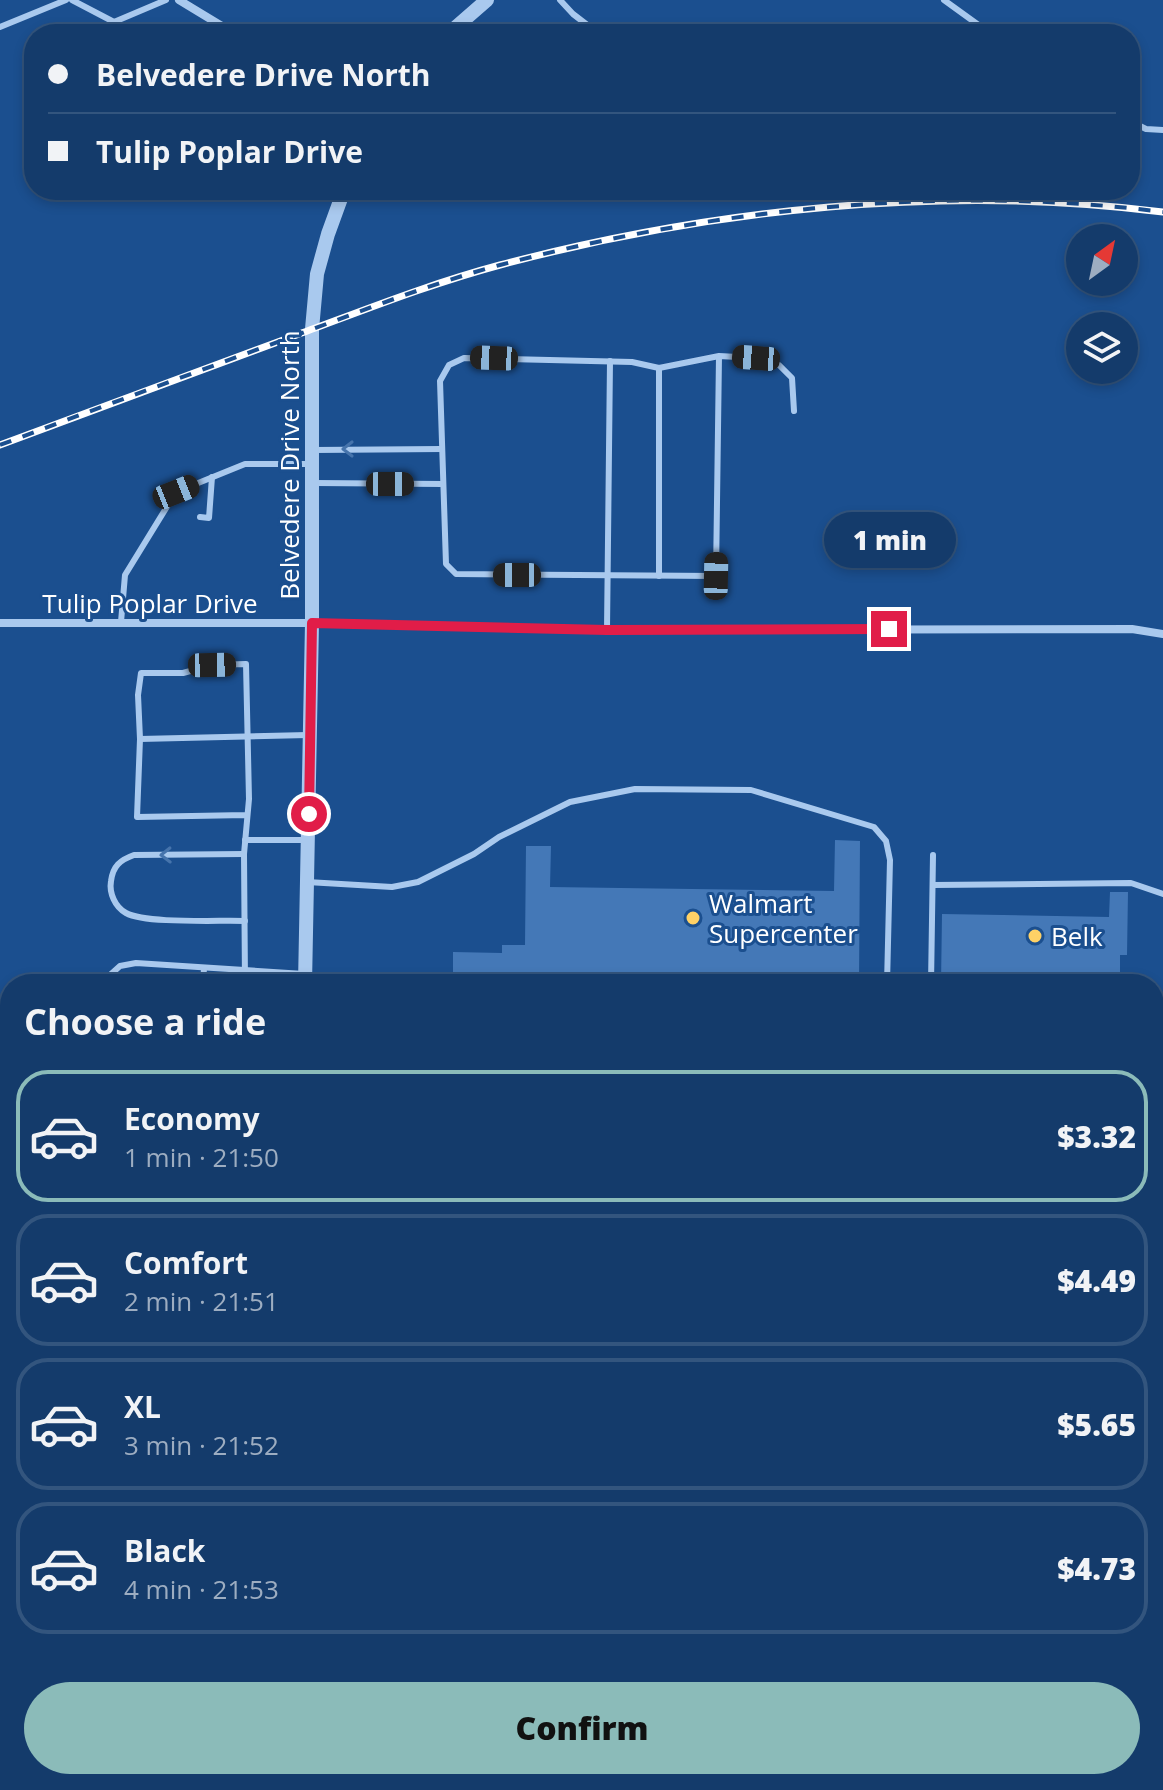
<!DOCTYPE html>
<html lang="en">
<head>
<meta charset="utf-8">
<style>
  :root { --surface:#143b6b; --page:#1d4271; --text:#f1f3f6; --muted:#9dadc1; --line:#33557e; --accent:#8bbbb9 }
  body { margin:0; font-family:"Open Sans",sans-serif; background:var(--page); color:var(--text); height:100vh; display:flex; flex-direction:column; font-size:30px; white-space:nowrap }
  * { box-sizing:border-box; margin:0 }
  p { font-size:26px; color:var(--muted) }
  .icon { flex:none; width:44px; height:44px; fill:none; stroke:currentColor; stroke-width:2; stroke-linecap:round; stroke-linejoin:round }
  .map { position:relative; flex:1; overflow:hidden }
  .details { position:absolute; left:0px; top:974px; width:1164px; height:816px; display:flex; flex-direction:column; background:var(--surface); border-radius:32px 32px 0 0; box-shadow:0 4px 12px #0003,0 0 0 2px var(--line) }
  .details>* { flex:none }
  .banner { position:absolute; left:24px; top:24px; width:1116px; height:176px; border-radius:32px; box-shadow:0 4px 12px #0003,0 0 0 2px var(--line); display:grid; align-content:center; height:176px; padding:0 24px; background:var(--surface) }
  .needle { width:52px; rotate:33deg }
  .tools { position:absolute; left:1066px; top:224px; display:grid; gap:16px }
  .tools a { display:grid; place-items:center; width:72px; height:72px; border-radius:50%; background:var(--surface); box-shadow:0 4px 12px #0003,0 0 0 2px var(--line); font-size:40px }
  .end { position:absolute; width:36px; height:36px; margin:-18px; border:10px solid #e11d48; background:#fff; box-shadow:0 0 0 4px #fff }
  .from { border-radius:50% }
  .bubble { position:absolute; height:56px; border-radius:28px; background:var(--surface); box-shadow:0 4px 12px #0003,0 0 0 2px var(--line); font-size:26px; font-weight:800; line-height:56px; text-align:center }
  .car { position:absolute; width:24px; height:48px; margin:-24px -12px; border-radius:10px; box-shadow:0 0 6px 2px #0007; background:linear-gradient(#222 24%,#8ab4d8 0 40%,#222 0 76%,#8ab4d8 0 86%,#222 0) }
  .banner b { display:flex; align-items:center; gap:28px; height:76px; font-size:30px }
  .banner b+b { border-top:2px solid var(--line) }
  .banner i { width:20px; height:20px; background:var(--text) }
  ul { padding:0; list-style:none }
  li { display:flex; align-items:center; gap:24px; height:132px; margin:0 16px 12px; padding:0 8px; border:4px solid var(--line); border-radius:32px }
  li div { flex:1 }
  li b { display:block; font-size:30px }
  li em { font-style:normal; font-weight:800 }
  li.on { border-color:var(--accent) }
  li>.icon { width:72px; height:72px; stroke-width:1.5 }
  h2 { padding:0 24px; font-size:36px; line-height:96px }
  .action { display:flex; gap:16px; margin-top:auto; padding:16px 24px }
  .action a { flex:1; height:92px; border-radius:48px; background:var(--accent); color:#111; font-size:32px; font-weight:800; line-height:92px; text-align:center }
  .map>svg:first-child { display:block }
</style>
</head>
<body>
<div class="map">
<svg width="1163" height="1790" viewBox="0 0 1163 1790">
  <rect width="100%" height="100%" fill="#1b4f8f"/>
  <g fill="#4478b7">
    <path d="M835,840L860,841L859,984H453V952L502,953V945H525L526,846H551L550,887L834,891Z"/>
    <path d="M1110,892H1128L1127,955H1120V984H941L942,914L1109,917Z"/>
  </g>
  <g fill="none" stroke-linecap="round" stroke-linejoin="round">
    <g stroke="#a9c9ee" stroke-width="6">
      <path d="M72,0L114,22L166,0"/>
      <path d="M560,0L573,14L599,34"/>
      <path d="M944,0L991,34"/>
      <path d="M114,22L120,34"/>
      <path d="M0,27L66,0"/>
      <path d="M1130,121L1146,129L1163,130"/>
      <path d="M719,356L716,576L456,574L446,564L440,381L449,365L464,358L632,362L659,368L719,356L756,358L779,365L792,378L794,411"/>
      <path d="M314,450L442,449"/>
      <path d="M314,483L443,484"/>
      <path d="M200,517L209,518L212,477"/>
      <path d="M659,576V368"/>
      <path d="M121,622L125,575L176,492L245,464H310"/>
      <path d="M607,630L610,361"/>
      <path d="M140,739L308,735"/>
      <path d="M245,840H308"/>
      <path d="M244,854L134,855C120,860 113,866 111,881C109,893 115,907 126,913C146,924 219,920 245,921"/>
      <path d="M307,882L392,887L418,882L474,854L499,837L570,802L635,789L751,790L874,827L886,841L890,860L887,984"/>
      <path d="M933,885L1131,883L1163,894"/>
      <path d="M100,984L120,966L136,963L304,974"/>
      <path d="M203,984L204,968"/>
      <path d="M245,984L244,854L249,799L246,664L212,665L183,673H141L138,695L140,739L137,817L246,815"/>
      <path d="M931,984L933,855"/>
      <path d="M1154,1080H1163"/>
      <path d="M1158,1343L1162,1294"/>
      <path d="M0,1373H10"/>
      <path d="M0,1492H10"/>
      <path d="M1154,1714H1163"/>
      <path d="M351,1784L407,1783V1780"/>
      <path d="M134,1790V1780"/>
      <path d="M230,1790V1780"/>
      <path d="M437,1790V1780"/>
      <path d="M524,1790L525,1780"/>
      <path d="M570,1790V1780"/>
      <path d="M621,1790V1786"/>
      <path d="M648,1790V1780"/>
      <path d="M770,1790V1780"/>
      <path d="M932,1790L933,1780"/>
      <path d="M1147,1790V1780"/>
    </g>
    <g stroke="#a9c9ee" stroke-width="8">
      <path d="M179,0L235,34"/>
      <path d="M0,623H312L607,630L1132,629L1163,634"/>
      <path d="M1154,1258H1163"/>
      <path d="M304,1780V1790"/>
      <path d="M82,1790V1780"/>
      <path d="M892,1790L893,1780"/>
    </g>
    <g stroke="#a9c9ee" stroke-width="14">
      <path d="M448,34L487,0"/>
      <path d="M305,984L312,623V329L317,274L328,234L344,190"/>
    </g>
    <g stroke="#f0f6ff" stroke-width="18">
      <path d="M0,1595H10"/>
      <path d="M1154,1598H1163"/>
    </g>
    <g stroke="#fff" stroke-width="7">
      <path id="rail" d="M0,445C98,408 196,372 294,336C362,311 429,284 500,265C712,209 945,184 1163,212"/>
    </g>
    <use href="#rail" stroke="#1b4f8f" stroke-width="4" stroke-dasharray="12" stroke-linecap="butt"/>
  </g>
  <defs><path id="oneway-chevron" d="M-2-3.5L2.5 0L-2 3.5" fill="none" stroke-width="1.6" stroke-linecap="round" stroke-linejoin="round" transform="scale(2)"/></defs>
  <g stroke="#4674ac">
    <use href="#oneway-chevron" transform="translate(348 449) rotate(180)"/>
    <use href="#oneway-chevron" transform="translate(166 855) rotate(179)"/>
  </g>
  <g fill="none" stroke-linecap="round" stroke-linejoin="round">
    <path stroke="#e11d48" stroke-width="10" d="M309,814L312,623L607,630L889,629"/>
  </g>
  <g fill="#ffd166" stroke="#1b4f8f" stroke-width="3">
    <circle cx="693" cy="918" r="8"/>
    <circle cx="1035" cy="936" r="8"/>
  </g>
  <g text-anchor="middle" dominant-baseline="central" stroke-width="6" stroke-linejoin="round" paint-order="stroke">
    <g font-size="26" fill="#fff" stroke="#1b4f8f">
      <text transform="translate(289 465) rotate(-90)">Belvedere Drive North</text>
      <text x="150" y="603">Tulip Poplar Drive</text>
    </g>
    <g font-size="26" fill="#fff" stroke="#1b4f8f" text-anchor="start">
      <text x="709" y="903">Walmart<tspan x="709" dy="30">Supercenter</tspan></text>
      <text x="1051" y="936">Belk</text>
    </g>
  </g>
</svg>
<div class="tools">
<a><svg class="needle" viewBox="-14 -14 28 28"><path d="M0-13l5 13h-10z" fill="#e53935"/><path d="M0 13l5-13h-10z" fill="#9dadc1"/></svg></a>
<a><svg class="icon" aria-label="layers" viewBox="0 0 24 24"><path d="M12 4l9 5-9 5-9-5zM3 14l9 5 9-5"/></svg></a>
</div>
<i class="end from" style="left:309px;top:814px"></i>
<i class="end" style="left:889px;top:629px"></i>
<div class="bubble" style="left:824px;top:512px;width:132px">1 min</div>
<i class="car" style="left:494px;top:358px;rotate:272deg"></i>
<i class="car" style="left:756px;top:358px;rotate:274deg"></i>
<i class="car" style="left:390px;top:484px;rotate:90deg"></i>
<i class="car" style="left:176px;top:492px;rotate:68deg"></i>
<i class="car" style="left:517px;top:575px;rotate:270deg"></i>
<i class="car" style="left:716px;top:576px;rotate:1deg"></i>
<i class="car" style="left:212px;top:665px;rotate:89deg"></i>
<div class="banner">
<b><i class="from"></i>Belvedere Drive North</b>
<b><i></i>Tulip Poplar Drive</b>
</div>
<section class="details">
<h2>Choose a ride</h2>
<ul>
<li class="on"><svg class="icon" aria-label="car" viewBox="0 0 24 24"><path d="M5 17H2v-5l4-1 3-4h7l3 4 3 1v5h-3M9 17h6M6 11h13"/><circle cx="7" cy="17" r="2"/><circle cx="17" cy="17" r="2"/></svg><div><b>Economy</b><p>1 min · 21:50</p></div><em>$3.32</em></li>
<li><svg class="icon" aria-label="car" viewBox="0 0 24 24"><path d="M5 17H2v-5l4-1 3-4h7l3 4 3 1v5h-3M9 17h6M6 11h13"/><circle cx="7" cy="17" r="2"/><circle cx="17" cy="17" r="2"/></svg><div><b>Comfort</b><p>2 min · 21:51</p></div><em>$4.49</em></li>
<li><svg class="icon" aria-label="car" viewBox="0 0 24 24"><path d="M5 17H2v-5l4-1 3-4h7l3 4 3 1v5h-3M9 17h6M6 11h13"/><circle cx="7" cy="17" r="2"/><circle cx="17" cy="17" r="2"/></svg><div><b>XL</b><p>3 min · 21:52</p></div><em>$5.65</em></li>
<li><svg class="icon" aria-label="car" viewBox="0 0 24 24"><path d="M5 17H2v-5l4-1 3-4h7l3 4 3 1v5h-3M9 17h6M6 11h13"/><circle cx="7" cy="17" r="2"/><circle cx="17" cy="17" r="2"/></svg><div><b>Black</b><p>4 min · 21:53</p></div><em>$4.73</em></li>
</ul>
<div class="action"><a>Confirm</a></div>
</section>
</div>
</body>
</html>
